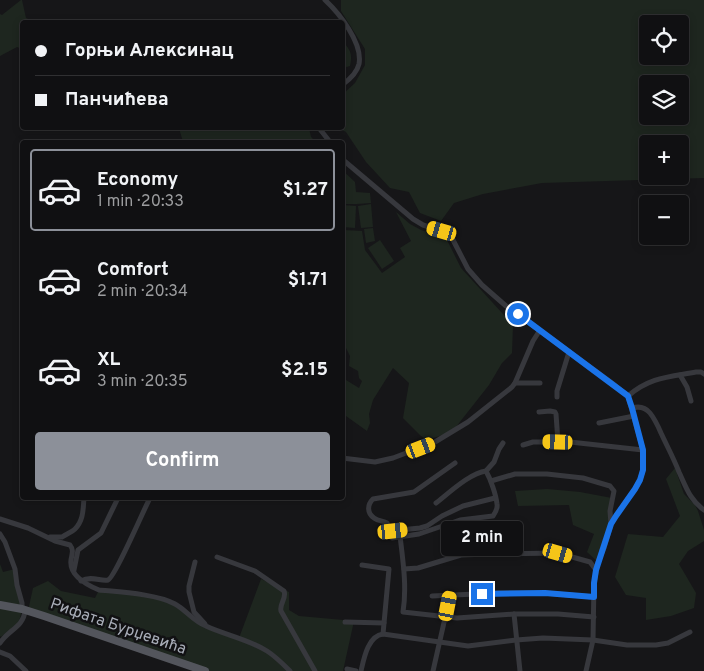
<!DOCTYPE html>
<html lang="en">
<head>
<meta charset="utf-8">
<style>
  :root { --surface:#101012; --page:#1e1e20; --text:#f1f3f6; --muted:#9c9d9f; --line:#303032; --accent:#8c9099 }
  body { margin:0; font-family:Overpass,sans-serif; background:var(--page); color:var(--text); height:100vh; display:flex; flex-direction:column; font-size:19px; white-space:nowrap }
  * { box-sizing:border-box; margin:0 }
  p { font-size:16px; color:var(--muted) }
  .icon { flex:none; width:28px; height:28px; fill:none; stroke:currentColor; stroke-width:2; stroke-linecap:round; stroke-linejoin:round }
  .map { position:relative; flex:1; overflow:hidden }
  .panel { position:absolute; left:20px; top:140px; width:325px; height:360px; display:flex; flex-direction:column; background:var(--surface); border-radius:5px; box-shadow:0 2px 8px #0003,0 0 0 1px var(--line) }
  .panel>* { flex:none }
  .banner { position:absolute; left:20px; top:20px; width:325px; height:110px; border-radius:5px; box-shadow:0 2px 8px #0003,0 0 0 1px var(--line); display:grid; align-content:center; height:110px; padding:0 15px; background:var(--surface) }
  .tools { position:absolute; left:639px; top:15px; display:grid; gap:10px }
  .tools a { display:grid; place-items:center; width:50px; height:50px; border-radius:5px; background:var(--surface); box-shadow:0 2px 8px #0003,0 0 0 1px var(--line); font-size:25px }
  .end { position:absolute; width:22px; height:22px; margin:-11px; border:6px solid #1a73e8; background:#fff; box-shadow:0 0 0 2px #fff }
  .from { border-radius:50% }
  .bubble { position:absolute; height:35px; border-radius:5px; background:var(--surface); box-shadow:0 2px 8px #0003,0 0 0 1px var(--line); font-size:16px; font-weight:700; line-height:35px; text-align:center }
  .car { position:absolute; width:15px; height:30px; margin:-15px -8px; border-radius:6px; box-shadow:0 0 4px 1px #0007; background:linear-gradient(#f5c518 24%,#345 0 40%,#f5c518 0 76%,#345 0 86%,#f5c518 0) }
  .banner b { display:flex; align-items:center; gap:18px; height:48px; font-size:19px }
  .banner b+b { border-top:1px solid var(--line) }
  .banner i { width:12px; height:12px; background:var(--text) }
  ul { padding:9px 0 0; list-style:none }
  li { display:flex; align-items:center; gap:15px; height:82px; margin:0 10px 8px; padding:0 5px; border:2px solid transparent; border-radius:5px }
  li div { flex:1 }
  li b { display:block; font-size:19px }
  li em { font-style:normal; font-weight:700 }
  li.active { border-color:var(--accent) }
  li>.icon { width:45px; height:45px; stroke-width:1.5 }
  .primary-button { display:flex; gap:10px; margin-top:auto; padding:10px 15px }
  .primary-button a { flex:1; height:58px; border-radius:5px; background:var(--accent); color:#fff; font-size:20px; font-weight:700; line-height:58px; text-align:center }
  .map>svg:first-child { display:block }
</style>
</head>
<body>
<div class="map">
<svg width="704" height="671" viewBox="0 0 704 671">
  <rect width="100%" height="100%" fill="#161618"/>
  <g fill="#1e261f" fill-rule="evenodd">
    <path d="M21,0H22L26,18L34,22H22V49L17,47L0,56V14L2,15Z"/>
    <path d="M341,0H704V178L542,183L483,194L454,203L441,221L420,213L409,192L390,188L366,162L346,132L338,128H342L343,94L355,83L365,65V49L341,11ZM648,24H680V56H648ZM648,84H680V116H648ZM648,144H680V176H648Z"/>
    <path d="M342,40C350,50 353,53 350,66L343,68Z"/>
    <path d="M179,128H309L311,137L316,142H183Z"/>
    <path d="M342,170L355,182L356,192L370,193L371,203L357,204H343Z"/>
    <path d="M371,204L373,227L361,228L358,206Z"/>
    <path d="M343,205L356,206L355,228L343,227Z"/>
    <path d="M396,212L410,224L421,230L441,236L447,240L461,268L513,325L512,353L502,363L489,385L452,432L427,440L421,436L403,418L409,383L393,368L373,400L369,414L370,423L367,431L346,416L343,402V388L346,380L359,388L362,381L359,378L358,371L349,366L350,356L343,342V230L362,231L365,250L382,273L405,257L400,248L411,241Z"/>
    <path d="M373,228L375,241L366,243L364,229Z"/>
    <path d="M380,240L394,261L382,269L368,248Z"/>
    <path d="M675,468L684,494L695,505L698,511L704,530V541L688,551L679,564L696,593L694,608L671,616L646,620V598L626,595L615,577L628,534L663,537L680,516L666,479Z"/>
    <path d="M547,489L580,492L612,498L611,524L598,562L587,552L594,534L573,525L569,505L518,506L515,491Z"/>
    <path d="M0,564L3,572L15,569C17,584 27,612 17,624C12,629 6,632 1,637L0,636Z"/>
    <path d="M261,579L289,592V610L299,616L354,621L343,671H205L28,611L33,588L48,581L61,591L95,598L99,590L164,599L192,618L239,638Z"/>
  </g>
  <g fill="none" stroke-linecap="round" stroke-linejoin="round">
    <g stroke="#37383d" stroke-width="5">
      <path d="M325,0C339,13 363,43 359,64C357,73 349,80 342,85"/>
      <path d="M319,128L330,142"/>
      <path d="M342,159L413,219L423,225L442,231L448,234L452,238L468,269L482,285L506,306L612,383L628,396L643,450V470L640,480L635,489L616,516L611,524L604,548L598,562L594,583L593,640L586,671"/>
      <path d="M680,375L687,387L691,401"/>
      <path d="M515,383H540"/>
      <path d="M628,396C650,377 669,377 696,372H701L704,374"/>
      <path d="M557,397V391L569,352"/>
      <path d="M632,408C639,406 645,407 650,413C654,418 658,426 661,433C667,446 674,459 679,472C686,487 690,500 704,510"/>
      <path d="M539,412L550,411L555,412L556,414L558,442"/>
      <path d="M599,423L634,416"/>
      <path d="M523,445L533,442H570L643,450"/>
      <path d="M342,458L375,462L393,458L435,442L468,422L512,387L515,383L533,341L540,330"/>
      <path d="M455,463L414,492L373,499C367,505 367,513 374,518C378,521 383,521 387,523L390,531L420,528L427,526L442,516L463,506L495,498"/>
      <path d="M491,481L515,474H547L583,478L610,486L614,491L610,511L611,524"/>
      <path d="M436,503C449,493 470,473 486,471L494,462L499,449L503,443"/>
      <path d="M0,519L28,528L55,541L70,545C74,550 72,554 71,560C69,575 87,585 99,590C119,592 157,594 175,604C186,610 193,621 206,626C225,635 248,639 267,651C275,656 283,664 290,671"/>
      <path d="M0,534L5,542L15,569L17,585L22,603V609"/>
      <path d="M400,536C403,561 407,587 403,612L457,618L514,614H558L594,617"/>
      <path d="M50,537H62C66,534 72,532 75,529C84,520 83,508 84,498"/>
      <path d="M392,538L419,534L460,520L493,516C495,513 498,509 497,504C496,495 491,480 486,471"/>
      <path d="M217,557L255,571L284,591C287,598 279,604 281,611L315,671"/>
      <path d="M195,562L189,586V592L194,612L205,624"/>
      <path d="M362,565L389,569L383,634"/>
      <path d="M404,569L418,568L461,555L488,554L558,553L590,562L596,570"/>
      <path d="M74,570L78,550L101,533L118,498"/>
      <path d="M81,581C92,575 101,582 108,580C115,577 144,509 150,498"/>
      <path d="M432,596L498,593H545L594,597"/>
      <path d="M514,614L520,671"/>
      <path d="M345,622L384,623"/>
      <path d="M0,643C8,630 24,627 25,610"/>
      <path d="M0,652L10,656L26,671"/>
      <path d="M347,669L356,671"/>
      <path d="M361,671C364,658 368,636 383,634L468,646L516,640L543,638L593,640L627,645H656L668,643L690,632"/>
      <path d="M433,671L450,596"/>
    </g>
    <path stroke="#53555c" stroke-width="8" d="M0,605L22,609L44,616L205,671"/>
  </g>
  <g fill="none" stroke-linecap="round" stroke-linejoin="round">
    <path stroke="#1a73e8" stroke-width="6" d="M482,594L545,593L594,597V583L596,570L611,524L616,516L635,489L640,480L643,470V450L632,408L628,396L518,314"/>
  </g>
  <g text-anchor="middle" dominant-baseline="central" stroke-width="5" stroke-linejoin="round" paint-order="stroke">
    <g font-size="16" fill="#a8adb8" stroke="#111113">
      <text transform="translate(118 627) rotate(19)">Рифата Бурџевића</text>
    </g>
  </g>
</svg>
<div class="tools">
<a><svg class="icon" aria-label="locate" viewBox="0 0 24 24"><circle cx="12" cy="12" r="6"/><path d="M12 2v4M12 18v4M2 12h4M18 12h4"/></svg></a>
<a><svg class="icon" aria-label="layers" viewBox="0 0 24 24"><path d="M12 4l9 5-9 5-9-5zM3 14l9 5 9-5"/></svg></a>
<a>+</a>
<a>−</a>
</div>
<i class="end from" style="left:518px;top:314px"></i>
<i class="end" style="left:482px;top:594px"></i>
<div class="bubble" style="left:441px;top:521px;width:82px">2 min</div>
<i class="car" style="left:442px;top:231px;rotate:286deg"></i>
<i class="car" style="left:558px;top:442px;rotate:272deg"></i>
<i class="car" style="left:421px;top:448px;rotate:69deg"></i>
<i class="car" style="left:393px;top:531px;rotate:84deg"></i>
<i class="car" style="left:558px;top:553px;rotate:106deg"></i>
<i class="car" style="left:448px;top:606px;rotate:11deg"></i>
<div class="banner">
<b><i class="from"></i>Горњи Алексинац</b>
<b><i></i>Панчићева</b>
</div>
<section class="panel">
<ul>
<li class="active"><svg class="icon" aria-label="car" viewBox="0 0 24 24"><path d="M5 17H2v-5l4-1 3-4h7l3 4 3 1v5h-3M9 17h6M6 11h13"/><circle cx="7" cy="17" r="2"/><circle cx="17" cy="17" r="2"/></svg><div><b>Economy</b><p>1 min · 20:33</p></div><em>$1.27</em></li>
<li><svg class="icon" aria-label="car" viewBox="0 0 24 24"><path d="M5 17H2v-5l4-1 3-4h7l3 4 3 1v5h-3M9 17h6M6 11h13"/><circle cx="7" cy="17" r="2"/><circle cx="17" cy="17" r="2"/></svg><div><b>Comfort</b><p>2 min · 20:34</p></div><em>$1.71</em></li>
<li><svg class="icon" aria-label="car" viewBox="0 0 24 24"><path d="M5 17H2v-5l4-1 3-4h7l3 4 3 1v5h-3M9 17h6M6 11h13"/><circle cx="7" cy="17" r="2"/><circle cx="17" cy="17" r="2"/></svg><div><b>XL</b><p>3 min · 20:35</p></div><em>$2.15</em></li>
</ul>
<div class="primary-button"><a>Confirm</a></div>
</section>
</div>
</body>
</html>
